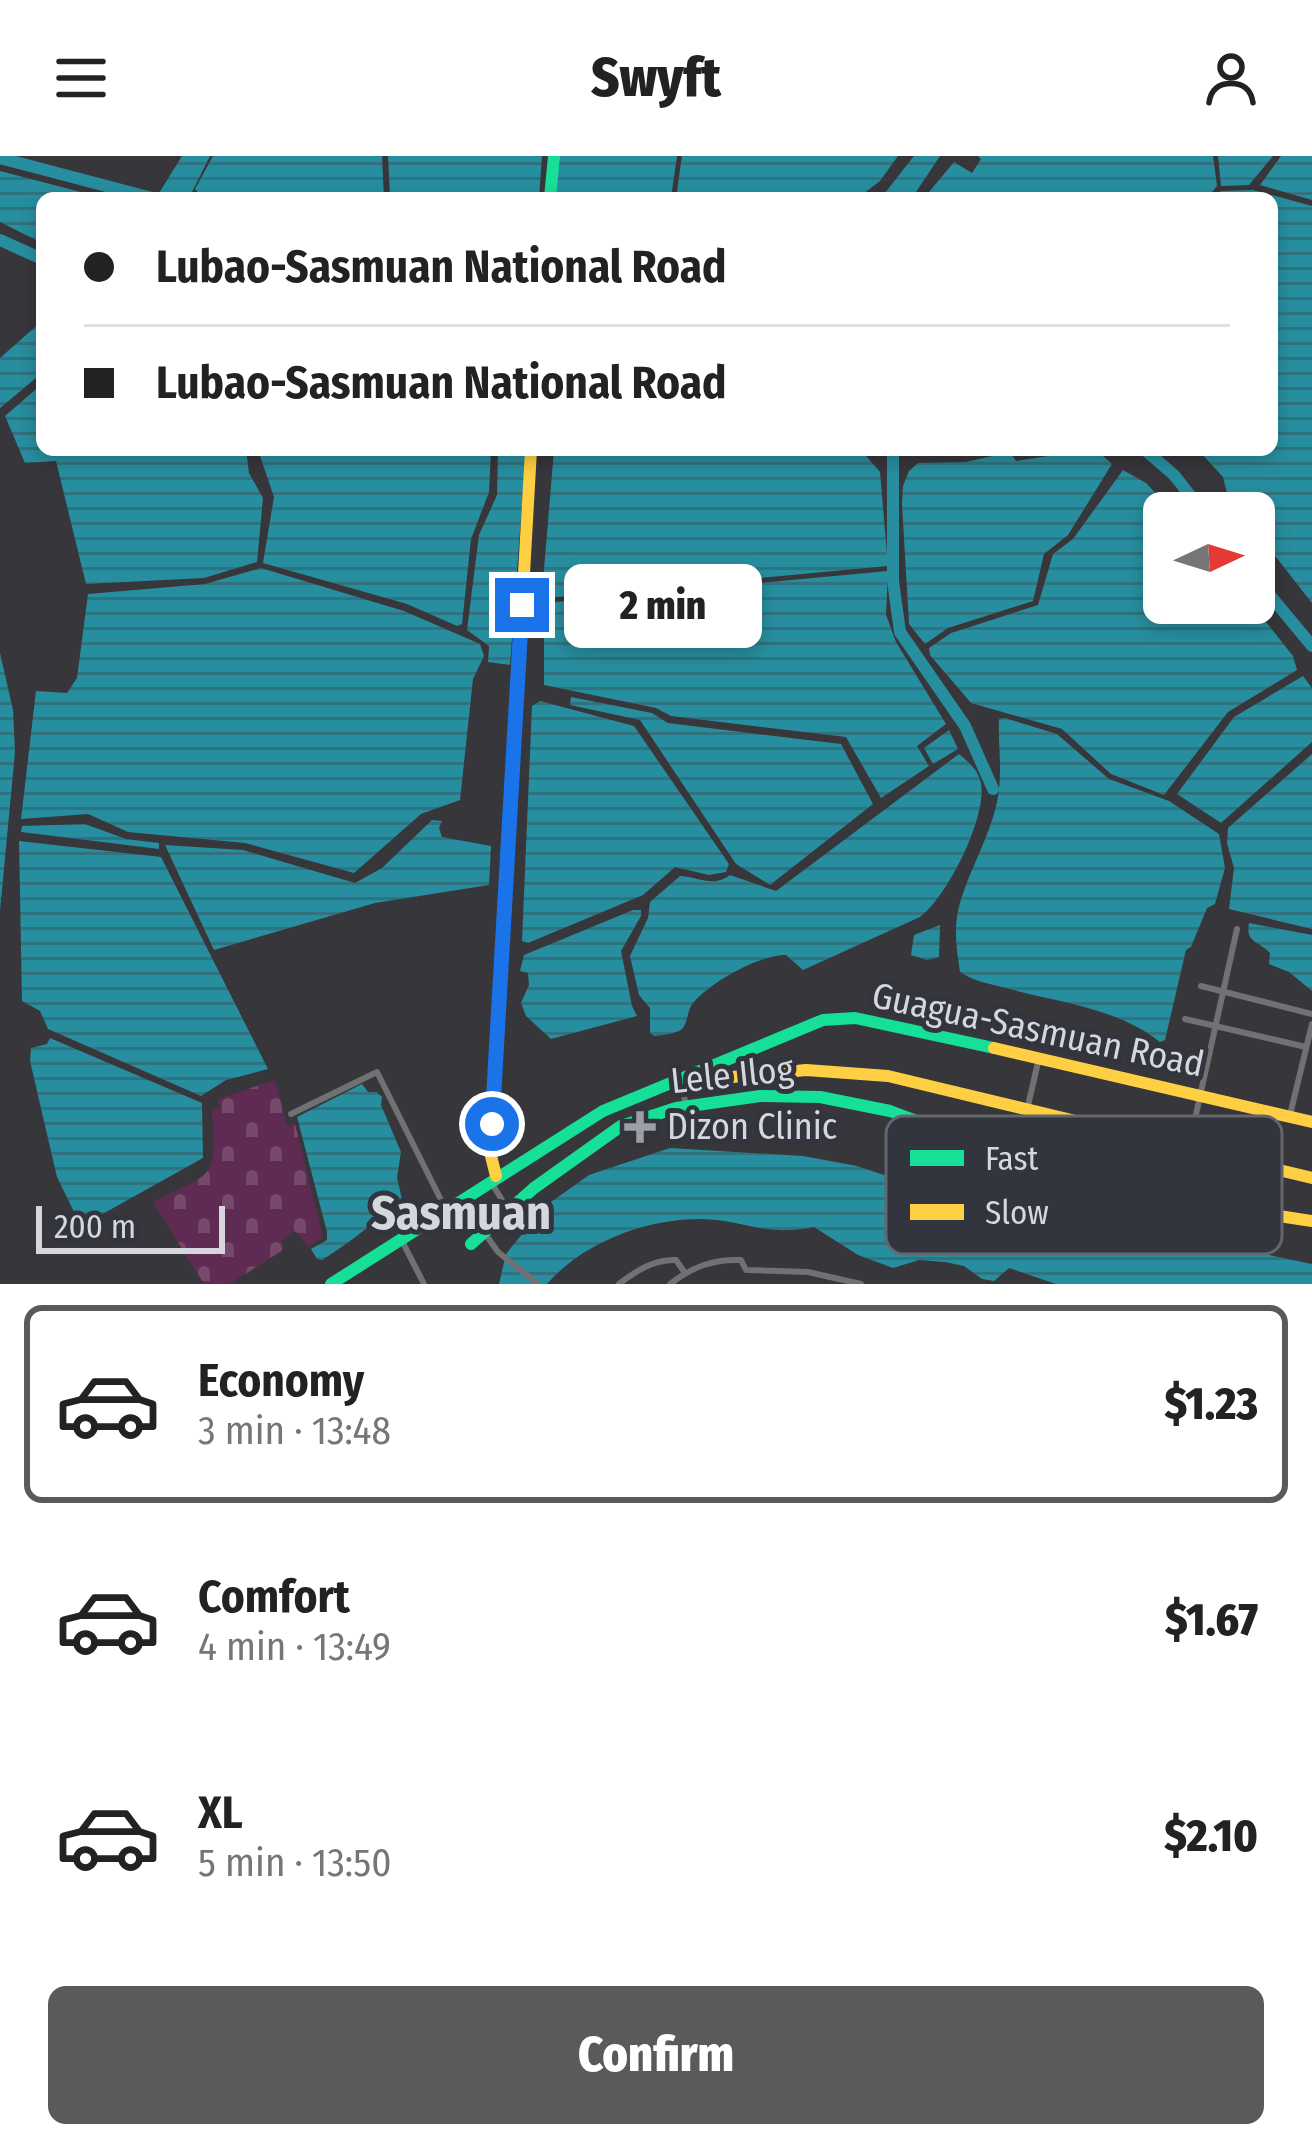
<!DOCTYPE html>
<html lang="en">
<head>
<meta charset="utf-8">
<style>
  :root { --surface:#fff; --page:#f2f2f2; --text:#222; --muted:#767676; --line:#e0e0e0; --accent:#595a5c }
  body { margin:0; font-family:"Fira Sans Condensed",sans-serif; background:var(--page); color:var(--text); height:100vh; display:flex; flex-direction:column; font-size:45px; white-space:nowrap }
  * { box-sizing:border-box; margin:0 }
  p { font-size:39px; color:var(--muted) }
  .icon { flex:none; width:66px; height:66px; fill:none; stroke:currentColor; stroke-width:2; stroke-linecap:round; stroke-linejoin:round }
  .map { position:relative; height:1128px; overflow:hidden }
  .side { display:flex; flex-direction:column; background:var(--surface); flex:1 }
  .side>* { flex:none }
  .guide { position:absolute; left:36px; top:36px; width:1242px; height:264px; border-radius:18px; box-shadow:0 6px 18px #0003; display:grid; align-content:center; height:264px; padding:0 48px; background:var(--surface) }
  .needle { width:78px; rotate:86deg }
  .tools { position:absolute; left:1143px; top:336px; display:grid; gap:24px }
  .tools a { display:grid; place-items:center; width:132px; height:132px; border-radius:18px; background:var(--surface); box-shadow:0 6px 18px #0003; font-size:60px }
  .scale { position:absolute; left:36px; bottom:30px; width:189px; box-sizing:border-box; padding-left:12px; border:6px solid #d5d7dd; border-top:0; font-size:33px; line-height:42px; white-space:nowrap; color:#d5d7dd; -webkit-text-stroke:9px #33353e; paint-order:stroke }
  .end { position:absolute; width:54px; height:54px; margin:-27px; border:15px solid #1a73e8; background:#fff; box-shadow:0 0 0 6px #fff }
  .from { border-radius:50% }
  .bubble { position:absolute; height:84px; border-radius:18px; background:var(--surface); box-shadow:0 6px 18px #0003; font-size:39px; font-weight:800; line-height:84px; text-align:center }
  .guide b { display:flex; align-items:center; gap:42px; height:114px; font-size:45px }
  .guide b+b { border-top:3px solid var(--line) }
  .guide i { width:30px; height:30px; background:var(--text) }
  ul { padding:21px 0 0; list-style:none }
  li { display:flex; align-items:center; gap:36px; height:198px; margin:0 24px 18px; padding:0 24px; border:6px solid transparent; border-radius:18px }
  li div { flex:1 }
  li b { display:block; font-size:45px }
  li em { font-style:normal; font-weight:800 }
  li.current { border-color:var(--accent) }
  li>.icon { width:108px; height:108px; stroke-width:1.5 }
  .action { display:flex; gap:24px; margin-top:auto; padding:24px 48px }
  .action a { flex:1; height:138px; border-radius:18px; background:var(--accent); color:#fff; font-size:48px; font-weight:800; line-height:138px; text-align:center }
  header { display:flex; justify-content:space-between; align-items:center; height:156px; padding:0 48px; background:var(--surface); font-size:54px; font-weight:800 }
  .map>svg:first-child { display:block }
</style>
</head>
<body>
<header><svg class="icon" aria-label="menu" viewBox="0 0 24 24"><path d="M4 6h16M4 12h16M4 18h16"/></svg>Swyft<svg class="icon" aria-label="person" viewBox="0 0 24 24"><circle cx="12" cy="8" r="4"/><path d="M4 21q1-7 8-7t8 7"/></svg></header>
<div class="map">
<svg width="1312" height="1128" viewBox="0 0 1312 1128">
  <defs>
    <pattern id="cemetery-stones" width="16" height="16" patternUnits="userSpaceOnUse" patternTransform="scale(3)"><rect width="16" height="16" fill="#602b53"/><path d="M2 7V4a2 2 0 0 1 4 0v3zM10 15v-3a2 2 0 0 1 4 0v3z" fill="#76496b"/></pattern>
    <pattern id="water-rules" width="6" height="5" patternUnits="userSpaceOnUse" patternTransform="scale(3)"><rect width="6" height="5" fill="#278e9f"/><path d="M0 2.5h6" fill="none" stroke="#30737e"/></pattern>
  </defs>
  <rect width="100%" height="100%" fill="#36363b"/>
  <path fill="url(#cemetery-stones)" d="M275,924L287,970L295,968L323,1082L308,1090L295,1075L282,1084L283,1094L230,1128H204L153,1046C214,1015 216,1026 212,955L220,951L218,943Z"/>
  <g fill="url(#water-rules)">
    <path d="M182,0H210L189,42H156Z"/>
    <path d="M213,0H382L384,42H202L195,33Z"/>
    <path d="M388,0H542L539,42H390Z"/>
    <path d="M558,0H677L671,42H555Z"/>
    <path d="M682,0H898L880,25L858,42H676Z"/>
    <path d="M914,0H940L912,42H881Z"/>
    <path d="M978,0H1213L1217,30L1207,42H924L954,6L972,17L981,3Z"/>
    <path d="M1218,0H1273L1249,29L1221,30Z"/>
    <path d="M1281,0H1312V44L1260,29Z"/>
    <path d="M0,15L104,42H42V87L0,66Z"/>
    <path d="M1253,34L1312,50V447L1254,373V357H1242L1227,337L1223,321L1201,297V294H1272V42H1216L1221,35Z"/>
    <path d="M42,165V217L0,252V202Z"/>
    <path d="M42,228V294H246L249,317L263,342L257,406L204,422L86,428L56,305L25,307L5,260Z"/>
    <path d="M258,294H491L489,336L471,383L462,468L457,470L407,448L263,407L274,341Z"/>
    <path d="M498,294H526L510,509L488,506L489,490L467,474L479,379L497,339Z"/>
    <path d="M554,294H861L880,316L888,410L547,442L542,437Z"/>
    <path d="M1087,294L1101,298L1112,308L1068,379L1044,398L1033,445L948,472L925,488L909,468L902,348L903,330L909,315L918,307L966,306L1010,296L1016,305Z"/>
    <path d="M1123,314L1146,327L1174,357H1164V447H1251L1293,500L1297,514L1228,556L1164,639L1111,618L1062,573L971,547L930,499L929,492L951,477L1038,449L1053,398L1073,383Z"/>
    <path d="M261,412L404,455L480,488L484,500L473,523L460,644L421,658L354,717L245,687L128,676L88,658L21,663L36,535L67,537L77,522L88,438L205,428Z"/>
    <path d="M888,415L886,459L896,486L946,568L917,590L929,610L881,642L846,581L671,560L656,552L544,529V447Z"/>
    <path d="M0,497L13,554L15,596L0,755Z"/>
    <path d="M1303,520L1312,532V586L1221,667L1177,638L1234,561Z"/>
    <path d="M571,541L652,557L668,567L841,588L873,648L770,729L736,708L640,564L570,549Z"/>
    <path d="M540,545L634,570L729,708L726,716L709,719L675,711L643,739L528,787L522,785L532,550Z"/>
    <path d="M1005,562L1057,578L1109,623L1169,645L1219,678L1225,712L1215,748L1207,752L1191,791L1186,794L1165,884L1160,886C1115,851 1060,847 1006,832C990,828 973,825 960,816C957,795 953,773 959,751C968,716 989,683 997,646C1003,618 998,591 999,563Z"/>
    <path d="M949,574L958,593L933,608L924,592Z"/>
    <path d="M959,598C969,606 978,614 981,627C987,662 947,741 920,761L803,814L786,799C759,799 711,826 693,847C687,854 688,867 682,873C676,878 662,879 654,880L650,877V852L639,839L630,800L648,762L650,746L680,720C700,721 712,732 730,719L776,735Z"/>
    <path d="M1312,598V773L1229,753L1234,712L1227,687L1228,672Z"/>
    <path d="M432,664L442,665L439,672L442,681L491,690L489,729L375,747L214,794L165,689L243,694L355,727L382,712Z"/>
    <path d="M85,668L126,683L159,687V693L21,676L22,670Z"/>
    <path d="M19,685L161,701L268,913L226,924L201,940L48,873L40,855L22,845Z"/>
    <path d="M633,754H641V760L621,795L632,850L637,860L551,883L526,860L521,847L529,829L528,817L520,815L524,799Z"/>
    <path d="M1249,767L1312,779V835L1289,816L1269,808L1270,797C1259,785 1245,787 1249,767Z"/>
    <path d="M940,769L939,801L927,804L911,799L914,779Z"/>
    <path d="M50,882L202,947L203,1002L81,1070L57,1021L30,905L31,892L47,888Z"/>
    <path d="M362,928L368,936H377L382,941L381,949L401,996L397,1022L402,1043C375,1065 353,1085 322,1104L317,1103L311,1093L327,1084V1076L297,961Z"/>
    <path d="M670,992L803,1000L857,1010L899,1024L1048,1047L1126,1069L1312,1108V1128H1056L1009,1112L994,1125L982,1123L964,1110L945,1106L919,1104L893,1112L858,1099L814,1071C763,1081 746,1064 701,1063C645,1063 584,1086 547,1128H499L506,1098L544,1051L589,1019Z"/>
  </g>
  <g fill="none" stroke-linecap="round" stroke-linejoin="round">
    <g stroke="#278e9f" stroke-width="12">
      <path d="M0,2L152,42"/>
      <path d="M0,84L42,103"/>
      <path d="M893,294V425L900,476L965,570L993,633"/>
      <path d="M1145,294L1174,319L1204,357"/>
      <path d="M1254,420L1312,490"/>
    </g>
    <g stroke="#717072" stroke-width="6">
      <path d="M1201,830L1312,858"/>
      <path d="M1185,863L1306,891"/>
      <path d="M680,922L686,950"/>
      <path d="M1027,954L1039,902"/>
      <path d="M291,958L377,916L446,1054"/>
      <path d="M1290,959L1312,868"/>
      <path d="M1015,1004L1029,955"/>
      <path d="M491,1026L508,1054"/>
      <path d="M1177,1044L1237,773"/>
      <path d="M486,1079L498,1096L538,1128"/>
      <path d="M401,1083L424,1128"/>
      <path d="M619,1128C636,1115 654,1103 676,1104L685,1117"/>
      <path d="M670,1128C692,1111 713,1103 741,1104L746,1114L808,1116L861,1128"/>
    </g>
    <g stroke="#16e098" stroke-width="12">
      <path d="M550,42L554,0"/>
      <path d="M471,1088L534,1032L621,970L676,952L760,940L820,941L890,955L970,985"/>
      <path d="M331,1128L603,955L823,864L855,862L994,892"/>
    </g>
    <g stroke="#ffcf43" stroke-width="12">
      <path d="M994,892L1312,966"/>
      <path d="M691,919L722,922L806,914L888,920L1312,1022"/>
      <path d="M970,985L1111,1039L1129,1043L1149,1040L1312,1065"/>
      <path d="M496,1020L491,1000L531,294"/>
    </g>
  </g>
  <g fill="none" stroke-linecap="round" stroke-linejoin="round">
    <path stroke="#1a73e8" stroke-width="15" d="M492,968L522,449"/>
  </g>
  <path fill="#9d9fa4" stroke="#33353e" stroke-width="4.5" d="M634 953h12v12h12v12h-12v12h-12v-12h-12v-12h12z"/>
  <g text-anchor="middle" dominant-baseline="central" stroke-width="10" stroke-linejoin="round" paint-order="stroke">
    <g font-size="36" fill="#d5d7dd" stroke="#33353e">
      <text transform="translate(1038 874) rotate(12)">Guagua-Sasmuan Road</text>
      <text transform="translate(732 919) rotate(-6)">Lele Ilog</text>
    </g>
    <g font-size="36" fill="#d5d7dd" stroke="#33353e" text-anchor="start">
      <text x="667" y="971">Dizon Clinic</text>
    </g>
    <g font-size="48" font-weight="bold" fill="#d5d7dd" stroke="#33353e">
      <text x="461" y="1057">Sasmuan</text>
    </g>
  </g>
  <rect x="886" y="960" width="396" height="138" rx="18" fill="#33353e" stroke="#64666e" stroke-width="3"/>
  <rect x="910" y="994" width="54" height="16" fill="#16e098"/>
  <rect x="910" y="1048" width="54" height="16" fill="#ffcf43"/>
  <g font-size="33" fill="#d5d7dd">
    <text x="985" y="1014">Fast</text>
    <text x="985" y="1068">Slow</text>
  </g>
</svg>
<div class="tools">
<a><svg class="needle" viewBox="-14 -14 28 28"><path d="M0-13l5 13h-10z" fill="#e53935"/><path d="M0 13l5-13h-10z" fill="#767676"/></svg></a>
</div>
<div class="scale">200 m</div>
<i class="end from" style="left:492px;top:968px"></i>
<i class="end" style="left:522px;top:449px"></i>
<div class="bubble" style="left:564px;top:408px;width:198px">2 min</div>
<div class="guide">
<b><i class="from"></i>Lubao-Sasmuan National Road</b>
<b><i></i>Lubao-Sasmuan National Road</b>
</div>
</div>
<section class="side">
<ul>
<li class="current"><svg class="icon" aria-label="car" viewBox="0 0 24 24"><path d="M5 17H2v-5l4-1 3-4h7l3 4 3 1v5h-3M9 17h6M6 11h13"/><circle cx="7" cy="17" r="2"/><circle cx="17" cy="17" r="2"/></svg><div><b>Economy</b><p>3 min · 13:48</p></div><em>$1.23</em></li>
<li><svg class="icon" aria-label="car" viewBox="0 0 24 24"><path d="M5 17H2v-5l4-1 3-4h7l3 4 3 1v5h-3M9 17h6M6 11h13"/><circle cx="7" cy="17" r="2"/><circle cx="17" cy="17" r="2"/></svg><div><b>Comfort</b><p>4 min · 13:49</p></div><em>$1.67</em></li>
<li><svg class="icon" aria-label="car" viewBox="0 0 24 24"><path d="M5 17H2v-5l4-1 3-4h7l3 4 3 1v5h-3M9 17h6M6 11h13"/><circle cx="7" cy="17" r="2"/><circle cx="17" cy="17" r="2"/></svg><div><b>XL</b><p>5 min · 13:50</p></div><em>$2.10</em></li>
</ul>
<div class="action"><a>Confirm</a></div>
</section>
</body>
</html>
